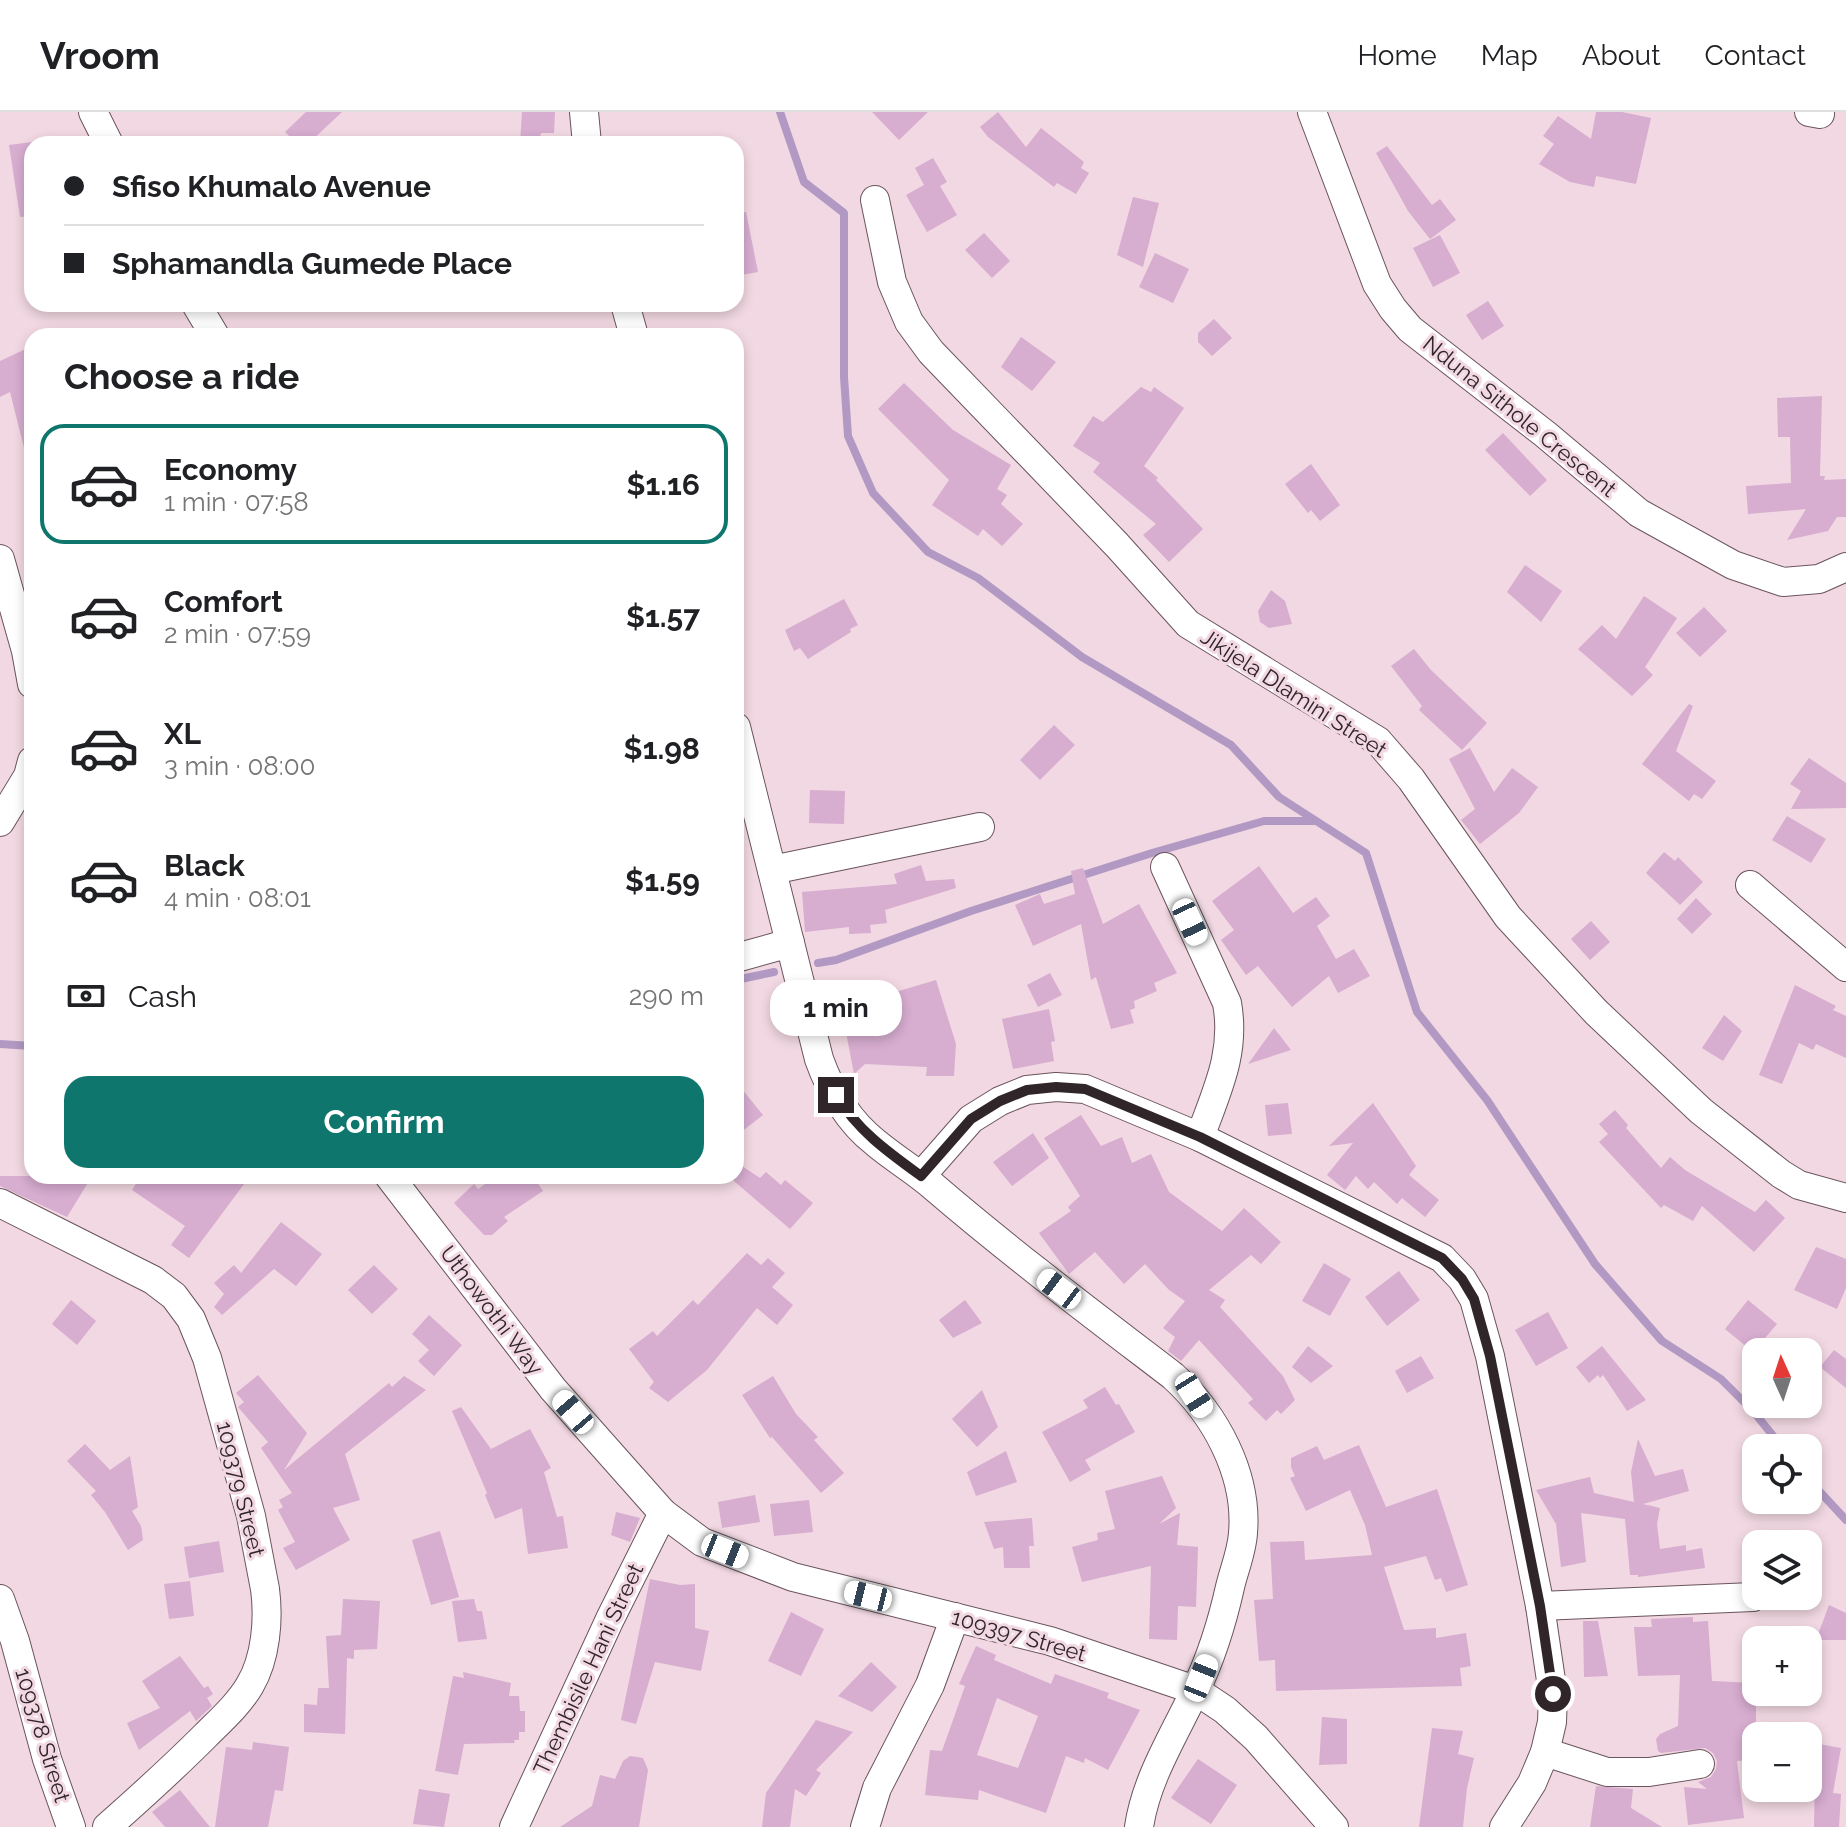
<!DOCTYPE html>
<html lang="en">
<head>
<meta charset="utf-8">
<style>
  :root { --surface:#fff; --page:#f6f6f6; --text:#202124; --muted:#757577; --line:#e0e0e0; --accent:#0f766e }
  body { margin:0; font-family:Raleway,sans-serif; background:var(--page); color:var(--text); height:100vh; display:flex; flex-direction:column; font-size:30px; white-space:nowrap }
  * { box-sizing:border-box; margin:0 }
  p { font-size:26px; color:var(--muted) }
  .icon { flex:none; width:44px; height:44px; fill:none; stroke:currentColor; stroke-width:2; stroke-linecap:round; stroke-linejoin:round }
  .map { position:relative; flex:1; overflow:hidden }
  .side { position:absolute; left:24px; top:216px; width:720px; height:856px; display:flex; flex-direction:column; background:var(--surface); border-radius:24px; box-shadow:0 4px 12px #0003 }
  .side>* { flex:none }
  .top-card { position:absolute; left:24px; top:24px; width:720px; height:176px; border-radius:24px; box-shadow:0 4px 12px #0003; display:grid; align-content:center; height:176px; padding:0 40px; background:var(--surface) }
  .needle { width:52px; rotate:357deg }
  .fabs { position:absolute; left:1742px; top:1226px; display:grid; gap:16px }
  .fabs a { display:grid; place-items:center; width:80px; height:80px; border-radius:16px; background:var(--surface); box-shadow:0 4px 12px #0003; font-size:40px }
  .end { position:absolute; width:36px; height:36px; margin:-18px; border:10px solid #30262a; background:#fff; box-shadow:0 0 0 4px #fff }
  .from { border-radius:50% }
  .bubble { position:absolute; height:56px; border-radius:24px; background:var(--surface); box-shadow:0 4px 12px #0003; font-size:26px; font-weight:700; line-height:56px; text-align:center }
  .car { position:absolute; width:24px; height:48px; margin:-24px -12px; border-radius:10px; box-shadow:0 0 6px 2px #0007; background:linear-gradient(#fff 24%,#345 0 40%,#fff 0 76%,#345 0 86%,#fff 0) }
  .top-card b { display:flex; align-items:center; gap:28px; height:76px; font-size:30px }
  .top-card b+b { border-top:2px solid var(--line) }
  .top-card i { width:20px; height:20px; background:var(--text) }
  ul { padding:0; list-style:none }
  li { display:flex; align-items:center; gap:24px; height:120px; margin:0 16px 12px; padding:0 24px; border:4px solid transparent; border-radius:24px }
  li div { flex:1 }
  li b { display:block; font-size:30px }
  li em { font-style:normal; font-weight:700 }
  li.on { border-color:var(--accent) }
  li>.icon { width:72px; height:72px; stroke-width:1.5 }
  h2 { padding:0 40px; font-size:36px; line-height:96px }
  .pay { display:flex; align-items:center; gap:20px; height:88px; padding:0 40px; font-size:30px }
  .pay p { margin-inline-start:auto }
  .primary-button { display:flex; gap:16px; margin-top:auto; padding:16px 40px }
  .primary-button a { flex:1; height:92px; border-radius:24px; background:var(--accent); color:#fff; font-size:32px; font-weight:700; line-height:92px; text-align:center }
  header { display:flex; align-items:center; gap:48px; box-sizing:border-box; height:112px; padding:0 40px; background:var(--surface); border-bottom:2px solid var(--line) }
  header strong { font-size:38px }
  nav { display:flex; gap:44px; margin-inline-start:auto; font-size:28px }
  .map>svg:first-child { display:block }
</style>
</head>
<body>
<header>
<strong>Vroom</strong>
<nav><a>Home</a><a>Map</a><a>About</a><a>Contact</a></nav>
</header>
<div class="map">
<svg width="1846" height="1715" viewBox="0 0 1846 1715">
  <rect width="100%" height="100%" fill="#f2d8e2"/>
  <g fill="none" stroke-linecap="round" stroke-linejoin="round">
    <g stroke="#b199c3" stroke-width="8">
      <path d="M780,0L804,70L844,101V265L848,324L873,381L928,440L978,466L1082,545L1231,633L1279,685L1366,741L1417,900L1487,988L1595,1152L1662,1229L1721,1267L1753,1299L1783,1336"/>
      <path d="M818,851L836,848L971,799L1152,741L1264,709H1315"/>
      <path d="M736,868L774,860"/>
      <path d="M0,932L32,934"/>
      <path d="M1808,1367L1846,1408"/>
    </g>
  </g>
  <g fill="#d7add0" fill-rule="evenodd">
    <path d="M306,0H342L308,32H297L285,20Z"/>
    <path d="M522,0H555L554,21H541L539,32H520Z"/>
    <path d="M872,0H928L899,28Z"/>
    <path d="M998,0L1026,35L1041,16L1084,50L1081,56L1089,61L1076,82L1057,71L1054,75L988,25L980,15Z"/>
    <path d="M1596,0H1622L1651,6L1636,72L1596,64L1594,75L1570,70L1539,52L1554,32L1543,24L1558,4L1591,27Z"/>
    <path d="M32,30V104L20,105L9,33Z"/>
    <path d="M1387,34L1432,93L1440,87L1456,108L1430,127L1408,99L1376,41Z"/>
    <path d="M933,46L947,70L940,74L957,103L927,120L906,83L924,73L915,56Z"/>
    <path d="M1133,85L1159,91L1143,155L1117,143Z"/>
    <path d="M746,100L758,160L736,164V101Z"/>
    <path d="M984,121L1010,149L992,166L965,138Z"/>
    <path d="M1440,123L1460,161L1433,175L1413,136Z"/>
    <path d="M1155,141L1189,157L1173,191L1139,175Z"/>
    <path d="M1488,189L1504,214L1482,228L1466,203Z"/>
    <path d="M1214,207L1232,226L1212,244L1198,230V221Z"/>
    <path d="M1021,225L1056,250L1032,279L1001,255Z"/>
    <path d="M32,234V335L24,336L10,280L0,285V249Z"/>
    <path d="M904,271L953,318L1011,353L997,377L1007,383L1001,392L1023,412L1002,434L983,417L978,424L932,393L949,368L878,297Z"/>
    <path d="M1141,275L1151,280L1154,275L1184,296L1144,354L1158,366L1156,368L1203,417L1169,450L1143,423L1156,412L1093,360L1100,351L1073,334L1093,304L1103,310Z"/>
    <path d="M1822,284L1820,364H1825L1824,368L1846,367V405H1837L1828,419L1787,428L1806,397L1748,402L1746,374L1791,371L1790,325H1778L1777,286Z"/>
    <path d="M1503,321L1547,368L1530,384L1485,338Z"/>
    <path d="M1311,352L1340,393L1320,409L1311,398L1308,401L1285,372Z"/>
    <path d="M1525,453L1562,479L1541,510L1507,480Z"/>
    <path d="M1271,478L1285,489L1292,512L1269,516L1260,510L1258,499Z"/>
    <path d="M1644,484L1677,506L1645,555L1653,563L1632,584L1578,537L1602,513L1616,527Z"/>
    <path d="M844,487L858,513L850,517L851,520L808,547L800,536L794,539L785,518Z"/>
    <path d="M1704,495L1727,519L1700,545L1676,521Z"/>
    <path d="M1414,537L1431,558L1487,611L1462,638L1419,598L1422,594L1391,554Z"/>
    <path d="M1689,592L1693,594L1676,639L1716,669L1702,687L1694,682L1689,689L1642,652Z"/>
    <path d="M1054,613L1075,633L1040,668L1020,648Z"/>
    <path d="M1470,636L1494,680L1512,656L1538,675L1519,701L1480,732L1461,708L1475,697L1449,647Z"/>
    <path d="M1809,646L1846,671V696L1791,697L1801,679L1790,672Z"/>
    <path d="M810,678L845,679L844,712L809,711Z"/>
    <path d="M1787,704L1826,727L1811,751L1772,728Z"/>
    <path d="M1664,740L1675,749L1678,745L1703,770L1680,793L1646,761Z"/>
    <path d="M921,753L926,769L954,767L956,776L885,798L887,811L870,813L871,821L849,822V815L805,820L802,780L897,772L894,762Z"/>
    <path d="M1259,754L1293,801L1316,785L1330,804L1317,814L1336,847L1354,837L1370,864L1338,881L1329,864L1292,895L1258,854L1246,863L1221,828L1234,818L1212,789Z"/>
    <path d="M1083,756L1103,812L1139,792L1177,861L1154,871L1157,879L1134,889L1135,896L1130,898L1134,911L1111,917L1096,865L1091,868L1081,812L1033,834L1015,793L1040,782L1044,792L1075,782L1071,759Z"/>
    <path d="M1696,786L1712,802L1692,822L1677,807Z"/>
    <path d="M1591,809L1610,830L1590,848L1571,827Z"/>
    <path d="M1050,861L1062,883L1038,895L1027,873Z"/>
    <path d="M936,868L956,932L954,964H926L927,955L865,952L854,962L839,884L879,874L882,884Z"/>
    <path d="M1795,873L1836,894L1833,898L1846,904V946L1816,932L1813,938L1799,931L1782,972L1759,963Z"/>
    <path d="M1049,897L1055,929L1051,930L1054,949L1013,957L1002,907Z"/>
    <path d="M1724,903L1742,919L1723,949L1702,936Z"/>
    <path d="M1274,916L1291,938L1248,952Z"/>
    <path d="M736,970L763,1003L736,1024Z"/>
    <path d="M1288,991L1292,1022L1268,1024L1265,993Z"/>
    <path d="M1373,991L1416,1054L1409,1063L1439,1088L1425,1105L1402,1086L1397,1092L1374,1070L1368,1077L1356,1064L1345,1078L1327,1063L1353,1031L1329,1034Z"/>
    <path d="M1615,998L1628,1013L1626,1016L1661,1056L1670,1045L1685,1058L1755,1100L1766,1088L1785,1106L1754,1140L1702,1094L1693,1109L1664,1093L1661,1096L1599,1030L1608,1022L1599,1012Z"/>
    <path d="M1081,1003L1101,1034L1122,1025L1132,1051L1151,1042L1169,1080L1222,1119L1244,1096L1281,1130L1261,1152L1251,1143L1209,1178L1225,1188L1220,1195L1283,1264L1295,1288L1281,1302L1277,1298L1266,1309L1248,1291L1253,1287L1199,1228L1181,1249L1168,1239L1175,1225L1163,1216L1185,1189L1169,1178L1145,1152L1124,1172L1095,1140L1069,1162L1039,1121L1071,1099L1068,1095L1080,1084L1044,1026Z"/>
    <path d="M1033,1021L1049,1046L1012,1074L993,1050Z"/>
    <path d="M736,1050L760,1066L766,1060L781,1073L785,1068L813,1091L790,1117L728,1064H736Z"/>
    <path d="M0,1064H92L67,1105L0,1074Z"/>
    <path d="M141,1064H250L189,1146L171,1133L185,1114L132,1078Z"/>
    <path d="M496,1064H533L543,1079L504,1105L508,1109L492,1123H484L454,1091L474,1072L478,1077Z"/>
    <path d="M281,1110L322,1142L296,1174L274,1157L222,1203L214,1195L224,1182L214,1171L234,1153L241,1161Z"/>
    <path d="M1816,1135L1846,1147V1176L1837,1197L1794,1178Z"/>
    <path d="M747,1141L761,1153L768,1146L785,1161L772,1175L793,1193L777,1213L757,1196L707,1258L668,1290L649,1276L654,1270L629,1237L653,1219L657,1224L693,1188L698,1193Z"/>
    <path d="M1324,1151L1351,1167L1330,1204L1302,1189Z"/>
    <path d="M374,1153L398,1177L372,1202L348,1178Z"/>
    <path d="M1399,1159L1420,1188L1387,1214L1365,1185Z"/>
    <path d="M71,1188L96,1209L77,1233L52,1212Z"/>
    <path d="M965,1188L982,1211L953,1226L939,1208Z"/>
    <path d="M1748,1188L1777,1212L1753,1240L1725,1217Z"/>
    <path d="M1548,1200L1568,1236L1536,1254L1515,1218Z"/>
    <path d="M429,1203L462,1233L434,1264L418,1249L429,1238L412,1222Z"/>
    <path d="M1308,1234L1333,1254L1311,1271L1292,1255Z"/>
    <path d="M1602,1234L1646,1288L1627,1299L1603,1263L1600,1266L1598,1263L1589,1271L1576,1255Z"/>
    <path d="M1834,1238L1846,1247V1276L1820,1255Z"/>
    <path d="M1421,1244L1434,1266L1407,1281L1395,1259Z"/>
    <path d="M258,1263L307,1321L284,1358L389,1271L392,1275L404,1264L426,1278L345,1342L360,1388L333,1396L350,1428L296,1458L283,1436L295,1430L278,1398L283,1395L279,1388L292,1381L261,1336L268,1330L238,1295L244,1290L236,1281Z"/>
    <path d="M773,1264L796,1302L818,1325L814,1328L844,1361L821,1381L772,1325L770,1326L742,1283Z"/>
    <path d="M1105,1275L1116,1293L1119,1292L1135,1320L1085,1348L1091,1358L1070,1370L1042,1320L1088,1296L1083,1288Z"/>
    <path d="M982,1278L998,1315L977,1335L952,1307Z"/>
    <path d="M461,1295L491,1337L530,1317L551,1356L544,1360L557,1405L563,1404L568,1436L528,1442L522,1396L495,1407L485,1383L487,1381L452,1299Z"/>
    <path d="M1638,1327L1655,1364L1683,1357L1689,1379L1643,1392L1660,1396L1657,1412L1660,1437L1686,1433V1439L1702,1436L1705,1456L1638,1465V1463H1630L1625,1407L1581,1401L1586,1450L1561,1455L1556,1412L1536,1378L1590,1365L1594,1381L1634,1390L1631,1360Z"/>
    <path d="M85,1332L110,1358L130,1344L138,1395L132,1399L141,1414L143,1428L128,1438L105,1400L91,1383L96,1379L67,1349Z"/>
    <path d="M1359,1333L1386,1395L1437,1377L1468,1473L1446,1480L1441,1466L1435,1468L1426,1444L1384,1455L1404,1518L1436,1516V1526L1466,1521L1471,1554L1460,1556L1462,1574L1276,1579L1275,1548L1259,1549L1254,1488L1273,1487L1270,1430L1304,1429L1305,1448L1372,1443L1365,1413L1350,1378L1306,1399L1290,1366L1295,1364L1291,1355V1346L1317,1334L1324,1348Z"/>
    <path d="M1006,1339L1017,1370L976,1384L967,1360Z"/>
    <path d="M1162,1364L1176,1396L1159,1412L1180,1401L1177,1433L1198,1435L1196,1495L1178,1494L1177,1528L1149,1527L1151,1454L1082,1470L1072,1435L1098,1428L1097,1421L1115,1417L1105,1379Z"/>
    <path d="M755,1383L760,1410L722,1416L718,1390Z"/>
    <path d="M809,1388L813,1420L774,1424L770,1392Z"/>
    <path d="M616,1400L640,1406L630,1430L611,1423Z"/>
    <path d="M1032,1406L1034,1434H1029L1030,1456H1004L1003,1435L994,1437L984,1410Z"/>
    <path d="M440,1419L459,1485L431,1493L412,1428Z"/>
    <path d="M219,1429L224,1460L189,1466L184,1435Z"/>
    <path d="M650,1467L680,1473L695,1472V1516L709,1519L701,1559L655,1550L636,1612L621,1608Z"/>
    <path d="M190,1469L194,1504L169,1507L164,1472Z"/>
    <path d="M343,1487L380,1489L377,1537L354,1538V1547L347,1546L345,1622L304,1620V1592L317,1593L318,1576H329L326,1524L341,1523Z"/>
    <path d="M474,1487L477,1499H482L487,1527L458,1530L452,1489Z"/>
    <path d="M1829,1493L1846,1501V1528H1816Z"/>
    <path d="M791,1500L824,1517L801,1564L768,1549Z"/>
    <path d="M1693,1505V1510L1708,1509L1712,1569L1756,1571V1648L1737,1649L1744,1706L1688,1713L1684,1675L1707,1677L1698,1670L1711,1665L1716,1657L1717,1649L1713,1641L1705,1636L1661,1641L1658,1639L1656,1627L1660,1622L1678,1614L1680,1563L1638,1564L1634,1515H1652L1651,1507Z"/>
    <path d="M1583,1509H1598L1608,1564L1584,1565Z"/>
    <path d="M976,1534L996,1543L994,1548L1051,1572L1055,1562L1109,1581L1107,1586L1140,1598L1108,1658L1085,1646L1084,1651L1066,1644L1046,1701L979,1678L978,1688L925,1683L930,1638L942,1639L965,1574L959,1572ZM997,1586L1038,1604L1018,1656L977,1643Z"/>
    <path d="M180,1544L204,1576L208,1574L213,1582L207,1586L212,1594L196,1609L190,1599L139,1638L127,1611L160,1596L142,1569Z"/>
    <path d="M871,1550L897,1575L872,1600L838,1584Z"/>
    <path d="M463,1560L511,1571L509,1584H519L520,1599H525V1620H519V1628H514L515,1631L464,1632L458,1663L435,1659L453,1564L464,1566Z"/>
    <path d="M1322,1605L1347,1607V1652L1319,1653Z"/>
    <path d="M816,1608L853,1620L816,1658L821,1661L806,1684L795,1677L790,1715H762L766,1681Z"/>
    <path d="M1432,1616L1463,1619L1458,1642L1474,1646L1467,1676L1463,1715H1419Z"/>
    <path d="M253,1630L289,1635L283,1679L275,1678L268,1715H215L226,1635L252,1638Z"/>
    <path d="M1808,1630L1841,1636L1833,1681L1841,1682L1839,1715H1814L1815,1664L1808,1663Z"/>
    <path d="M630,1644L643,1646L648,1658L639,1715H560L592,1694L600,1663L615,1667L623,1649Z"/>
    <path d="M1198,1647L1237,1673L1211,1712L1171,1686Z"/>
    <path d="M1596,1674L1633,1677L1631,1696L1662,1715H1590Z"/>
    <path d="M419,1677L450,1682L444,1715L413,1712Z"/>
    <path d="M180,1678L210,1715H165L152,1700Z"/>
  </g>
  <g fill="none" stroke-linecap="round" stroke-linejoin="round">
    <g stroke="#6a545d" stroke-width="30">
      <g id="minor">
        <path d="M93,0L109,32"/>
        <path d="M584,0L587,32"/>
        <path d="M1312,0L1377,172L1393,197L1410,217L1545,322L1639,401L1733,453L1783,470L1819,467L1846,455"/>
        <path d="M1809,0L1820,2"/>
        <path d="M875,88L892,170L909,210L931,240L1117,433L1188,512L1378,629L1411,667L1508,805L1596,900L1701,999L1781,1062L1799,1073L1846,1086"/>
        <path d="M196,192L215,224"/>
        <path d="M625,192L634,224"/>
        <path d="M0,447L26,539L32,572"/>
        <path d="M736,615L819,947C830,978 849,1010 876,1031C895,1047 916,1059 934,1075C1011,1141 1092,1202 1173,1264C1215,1302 1248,1362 1243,1421C1242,1439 1234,1458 1230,1475C1222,1511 1211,1546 1195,1579C1174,1623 1146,1667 1139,1715"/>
        <path d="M0,710L28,664L32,649"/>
        <path d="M1165,755L1227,891C1236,941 1217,978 1200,1025"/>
        <path d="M772,758L980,715"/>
        <path d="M1750,773L1846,855"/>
        <path d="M736,846L790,831"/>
        <path d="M389,1064L553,1277L663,1401L702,1430L793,1465L1050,1529L1195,1578L1225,1598L1256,1626L1334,1715"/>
        <path d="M921,1064L971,1007L1000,989L1027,978L1056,975L1085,977L1200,1025L1442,1146L1462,1167L1474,1187L1490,1244L1540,1494L1553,1582L1552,1610L1545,1640L1532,1671L1504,1715"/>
        <path d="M0,1091L153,1168L174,1184L191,1207L207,1246L251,1404L265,1477C269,1507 266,1546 250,1573C239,1592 221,1608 206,1623C174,1655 141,1685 107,1715"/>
        <path d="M0,1487L15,1529L47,1647L71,1715"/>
        <path d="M1540,1494L1753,1485"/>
        <path d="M1545,1640L1607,1660H1649L1700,1652"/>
        <path d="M514,1715L610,1507L663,1401"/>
        <path d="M865,1715L877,1676L930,1573L955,1505"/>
      </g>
    </g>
    <use href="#minor" stroke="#fff" stroke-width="28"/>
  </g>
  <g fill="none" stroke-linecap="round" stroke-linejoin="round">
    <path stroke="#30262a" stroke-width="10" d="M836,983C858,1019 888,1040 921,1064L971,1007L1000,989L1027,978L1056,975L1085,977L1200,1025L1442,1146L1462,1167L1474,1187L1490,1244L1540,1494L1553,1582"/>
  </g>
  <g text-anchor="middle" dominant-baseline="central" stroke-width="6" stroke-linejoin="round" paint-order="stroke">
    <g font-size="22" fill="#30262a" stroke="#f2d8e2">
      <text transform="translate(1520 304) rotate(39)">Nduna Sithole Crescent</text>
      <text transform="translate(1294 581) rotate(33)">Jikijela Dlamini Street</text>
      <text transform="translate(492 1198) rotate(53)">Uthowothi Way</text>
      <text transform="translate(241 1377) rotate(76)">109379 Street</text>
      <text transform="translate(1019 1523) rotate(16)">109397 Street</text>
      <text transform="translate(588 1557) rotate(-65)">Thembisile Hani Street</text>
      <text transform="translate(43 1623) rotate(73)">109378 Street</text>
    </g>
  </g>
</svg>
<div class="fabs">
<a><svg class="needle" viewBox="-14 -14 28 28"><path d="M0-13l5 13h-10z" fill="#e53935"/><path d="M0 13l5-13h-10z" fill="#757577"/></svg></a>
<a><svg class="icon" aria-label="locate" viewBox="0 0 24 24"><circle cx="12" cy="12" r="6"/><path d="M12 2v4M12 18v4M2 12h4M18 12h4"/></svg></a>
<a><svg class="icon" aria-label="layers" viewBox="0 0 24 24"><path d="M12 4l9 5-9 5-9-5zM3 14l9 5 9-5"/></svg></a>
<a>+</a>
<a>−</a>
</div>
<i class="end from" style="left:1553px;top:1582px"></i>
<i class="end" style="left:836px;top:983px"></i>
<div class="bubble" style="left:770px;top:868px;width:132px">1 min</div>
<i class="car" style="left:1190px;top:810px;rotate:155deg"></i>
<i class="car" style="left:1059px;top:1177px;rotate:307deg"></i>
<i class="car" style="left:1194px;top:1283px;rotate:148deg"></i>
<i class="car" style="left:573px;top:1300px;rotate:319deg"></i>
<i class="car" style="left:725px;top:1439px;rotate:112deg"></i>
<i class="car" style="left:868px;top:1484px;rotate:284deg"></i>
<i class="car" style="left:1201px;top:1566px;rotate:22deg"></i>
<div class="top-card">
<b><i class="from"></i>Sfiso Khumalo Avenue</b>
<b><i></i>Sphamandla Gumede Place</b>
</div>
<section class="side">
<h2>Choose a ride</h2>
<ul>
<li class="on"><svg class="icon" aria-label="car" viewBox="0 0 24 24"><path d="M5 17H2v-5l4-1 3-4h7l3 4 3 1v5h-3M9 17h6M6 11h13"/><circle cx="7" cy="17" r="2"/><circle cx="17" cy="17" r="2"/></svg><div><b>Economy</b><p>1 min · 07:58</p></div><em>$1.16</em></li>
<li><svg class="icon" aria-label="car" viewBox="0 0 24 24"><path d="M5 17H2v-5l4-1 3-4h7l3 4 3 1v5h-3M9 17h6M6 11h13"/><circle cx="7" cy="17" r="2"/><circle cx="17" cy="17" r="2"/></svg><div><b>Comfort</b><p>2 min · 07:59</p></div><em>$1.57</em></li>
<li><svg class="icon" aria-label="car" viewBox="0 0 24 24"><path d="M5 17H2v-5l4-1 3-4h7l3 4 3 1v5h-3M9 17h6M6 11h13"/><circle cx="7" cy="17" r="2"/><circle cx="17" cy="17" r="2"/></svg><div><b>XL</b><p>3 min · 08:00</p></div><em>$1.98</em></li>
<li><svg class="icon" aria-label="car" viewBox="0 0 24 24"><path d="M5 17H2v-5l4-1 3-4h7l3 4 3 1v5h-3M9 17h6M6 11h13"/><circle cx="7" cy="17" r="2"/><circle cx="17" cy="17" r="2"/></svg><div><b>Black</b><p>4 min · 08:01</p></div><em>$1.59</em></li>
</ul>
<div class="pay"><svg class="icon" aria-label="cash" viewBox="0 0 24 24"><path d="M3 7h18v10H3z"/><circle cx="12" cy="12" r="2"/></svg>Cash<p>290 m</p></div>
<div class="primary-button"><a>Confirm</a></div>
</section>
</div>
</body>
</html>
